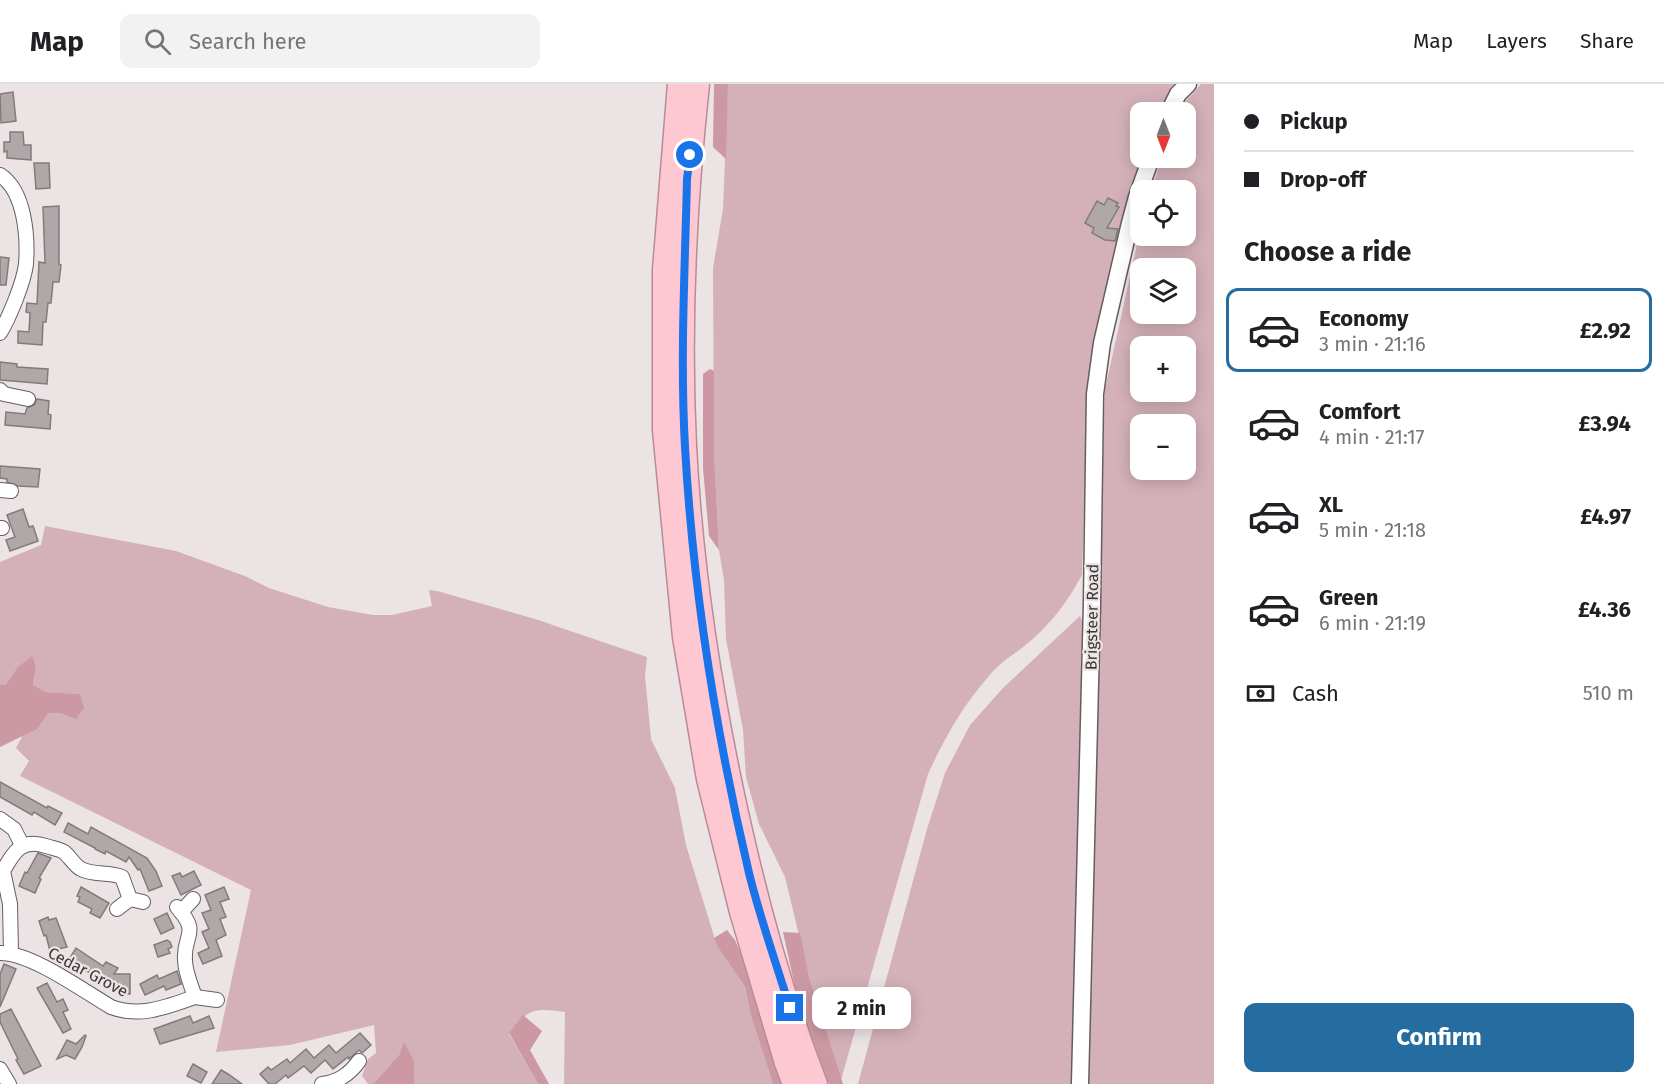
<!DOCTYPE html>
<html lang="en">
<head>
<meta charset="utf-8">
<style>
  :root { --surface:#fff; --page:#f2f2f2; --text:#202124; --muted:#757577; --line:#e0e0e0; --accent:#256da1 }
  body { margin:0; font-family:"Fira Sans",sans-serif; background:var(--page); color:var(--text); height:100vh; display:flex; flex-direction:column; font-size:22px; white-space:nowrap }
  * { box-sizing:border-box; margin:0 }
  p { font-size:20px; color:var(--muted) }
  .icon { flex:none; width:33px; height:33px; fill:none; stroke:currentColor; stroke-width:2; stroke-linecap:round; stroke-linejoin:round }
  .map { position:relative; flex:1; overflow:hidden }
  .panel { display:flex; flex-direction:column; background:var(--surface); width:450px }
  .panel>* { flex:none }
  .banner { display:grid; align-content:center; height:132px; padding:0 30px; background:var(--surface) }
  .needle { width:39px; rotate:180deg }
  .buttons { position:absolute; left:1130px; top:18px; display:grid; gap:12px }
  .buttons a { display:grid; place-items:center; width:66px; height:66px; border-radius:12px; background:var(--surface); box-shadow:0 3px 15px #0003; font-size:30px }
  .end { position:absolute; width:27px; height:27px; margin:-14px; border:8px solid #1a73e8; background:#fff; box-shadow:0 0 0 3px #fff }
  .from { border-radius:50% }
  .bubble { position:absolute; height:42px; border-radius:12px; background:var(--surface); box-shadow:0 3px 15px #0003; font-size:20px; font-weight:700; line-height:42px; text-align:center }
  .banner b { display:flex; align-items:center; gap:21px; height:57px; font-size:22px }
  .banner b+b { border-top:2px solid var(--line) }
  .banner i { width:15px; height:15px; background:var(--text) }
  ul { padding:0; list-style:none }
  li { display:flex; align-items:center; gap:18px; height:84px; margin:0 12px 9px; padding:0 18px; border:3px solid transparent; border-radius:12px }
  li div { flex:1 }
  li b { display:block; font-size:22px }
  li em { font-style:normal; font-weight:700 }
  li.on { border-color:var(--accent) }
  li>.icon { width:54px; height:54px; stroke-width:1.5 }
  h2 { padding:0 30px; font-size:27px; line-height:72px }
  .pay { display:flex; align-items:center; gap:15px; height:66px; padding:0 30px; font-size:22px }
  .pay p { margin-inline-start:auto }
  .button { display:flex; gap:12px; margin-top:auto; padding:12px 30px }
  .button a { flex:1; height:69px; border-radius:12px; background:var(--accent); color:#fff; font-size:24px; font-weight:700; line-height:69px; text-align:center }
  header { display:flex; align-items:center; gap:36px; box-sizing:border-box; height:84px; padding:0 30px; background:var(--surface); border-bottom:2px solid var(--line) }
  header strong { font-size:28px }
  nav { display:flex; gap:33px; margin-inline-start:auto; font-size:21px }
  .search { width:420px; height:54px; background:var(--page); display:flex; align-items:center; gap:15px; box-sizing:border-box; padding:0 21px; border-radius:12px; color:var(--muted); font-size:22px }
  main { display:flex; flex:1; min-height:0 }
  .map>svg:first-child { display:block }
</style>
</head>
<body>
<header>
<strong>Map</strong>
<div class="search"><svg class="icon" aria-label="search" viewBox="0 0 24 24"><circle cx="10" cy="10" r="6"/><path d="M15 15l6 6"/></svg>Search here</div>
<nav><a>Map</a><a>Layers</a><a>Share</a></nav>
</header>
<main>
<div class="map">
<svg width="1214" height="1000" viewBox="0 0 1214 1000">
  <rect width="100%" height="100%" fill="#ece3e5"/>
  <g fill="#d4b1b8" fill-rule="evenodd">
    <path d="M728,0H1174L1171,3L1161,28H1140V74H1144L1088,302L1082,491C1068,517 1051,540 1028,559C1015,570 999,579 989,592C963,621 944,655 928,690L841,996L809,893L785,793L759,740L746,693L743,646L726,555L724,496L719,466L714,368L713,184L723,125Z"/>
    <path d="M1201,0H1214V1000H1085L1105,305L1140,147V152H1185V106H1151L1162,74H1185V28H1180L1186,17ZM1140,184H1185V230H1140ZM1140,262H1185V308H1140ZM1140,340H1185V386H1140Z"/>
    <path d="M45,442L176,467L245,492L269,504L328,523L373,531H392L432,522L429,506L437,507L535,535L647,573L645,592L651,655L675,704L686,761L717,862L745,903L751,932L773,1000H564L565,928C534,924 528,924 509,950L538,1000H414L413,977L404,959L399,971L373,1000H368L362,992L368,975L376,969L374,941L290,961L216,968L251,806L20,692L29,677L16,664L30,638L79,610L44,608L33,601L36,583L17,584L5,601H0V478L41,461Z"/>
    <path d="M1080,532L1085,543L1074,911L1075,1000H858L927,745L945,689L970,641L1003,604Z"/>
  </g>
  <g fill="#cb98a3">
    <path d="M714,0H728L726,75L713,63Z"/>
    <path d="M710,285L714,287V368L719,466L709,452L703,384V290Z"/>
    <path d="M32,572L36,583L33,601L45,608L80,610L84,624L76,635L61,629H48L37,645L0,663V601H5L17,584Z"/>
    <path d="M727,846L735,856L745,879L788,1000H773L751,932L745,903L717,862L714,854Z"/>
    <path d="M783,848L800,849L809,893L843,1000H829L798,917Z"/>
    <path d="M523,931L542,947L530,966L549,1000H538L509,949Z"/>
    <path d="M404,958L414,977V1000H373L399,971Z"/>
  </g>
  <g fill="#afa7a8" stroke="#827b7c" stroke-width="1.5">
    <path d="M13,8L16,37L1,39L0,10Z"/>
    <path d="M10,48H23L24,61H31V76L7,74V67L4,68V58H10Z"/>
    <path d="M34,79H49L50,104L36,105Z"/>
    <path d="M1108,114L1118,119L1116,122L1119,123L1107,144L1118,145L1115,157L1105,156L1092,149L1094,144L1085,139L1097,117L1104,121Z"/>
    <path d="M59,122V180L61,181L59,198H53L51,219H48L46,238H43L42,261L18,259V247L29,248L30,229L26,228L27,219L37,220L39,178L45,179L43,123Z"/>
    <path d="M0,173L9,174L6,201H0Z"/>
    <path d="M0,278L17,280V283L48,285L47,300L0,296Z"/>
    <path d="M37,315L49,317L48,330L51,331L50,345L5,341L6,328L25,330L27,324L34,321Z"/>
    <path d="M0,382L40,385L38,403L18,402L7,398V395L0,394Z"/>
    <path d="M23,425L29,443L33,442L38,457L10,467L6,456L15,453L7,431Z"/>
    <path d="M0,698L47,724L48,722L62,729L55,741L34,728L32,731L0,713Z"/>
    <path d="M68,739L88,750L91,743L147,774L156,787L162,802L149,807L140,785L138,786L129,773L126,778L106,767L105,770L95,765V764L64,748Z"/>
    <path d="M38,769L51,774L39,794L41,795L35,809L19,802L25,788L27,789Z"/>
    <path d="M194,787L201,801L181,811L172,792L180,789L182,793Z"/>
    <path d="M81,803L109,819L100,834L90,829L92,825L78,818L80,813L77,812Z"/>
    <path d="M224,803L229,815L220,818L226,833L220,835L226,851L216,856L222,872L203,880L198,869L209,864L202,848L209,845L202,829L211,826L205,811Z"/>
    <path d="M167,829L174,844L161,850L154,835Z"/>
    <path d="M48,833L49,836L56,834L67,863L50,867L46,851L44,852L39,837Z"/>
    <path d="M167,856L170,858L172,863L168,865L170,869L158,873L154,861Z"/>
    <path d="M76,864L103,882L106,878L118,884L114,890H130V910H119V905L68,877Z"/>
    <path d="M4,880L16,885L0,923V890Z"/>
    <path d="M177,887L181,900L166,906L164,902L145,911L140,900L157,891L159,895Z"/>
    <path d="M47,899L57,918L63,915L68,926L63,928L71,945L63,949L37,904Z"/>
    <path d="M11,925L41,982L24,990L16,976L18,975L0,938V930Z"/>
    <path d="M190,932L193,939L209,932L214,944L160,960L154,945Z"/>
    <path d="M360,949L371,961L362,969L359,966L349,975L348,973L333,985L325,976L311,989L304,982L288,994L286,991L275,1000H269L260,990L268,983L271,986L287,975L290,979L306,965L314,974L329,961L336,969Z"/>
    <path d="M85,951L86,952L82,963L75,975L66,971L57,975L67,956L76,960Z"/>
    <path d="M193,980L207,988L201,999L187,992Z"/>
    <path d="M221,986L228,990L242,1000H212Z"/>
  </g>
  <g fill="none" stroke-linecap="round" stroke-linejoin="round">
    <g stroke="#655e5f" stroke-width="16">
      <g id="minor">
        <path d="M0,91C25,107 28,153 26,180C24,198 9,234 0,249"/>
        <path d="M0,306L4,310L28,315"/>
        <path d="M0,406L11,407"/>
        <path d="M0,444H2"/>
        <path d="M0,735L14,745L22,761"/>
        <path d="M117,825L130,815"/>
        <path d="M181,828L193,815"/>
        <path d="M0,869C32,869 82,906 111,923C140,934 166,923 195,913C191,901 185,888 185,876C183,850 201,850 177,823"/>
        <path d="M11,869L10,820L3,787C14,768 21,754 46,762C52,764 59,765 64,768C70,773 74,781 81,785C94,792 108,787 122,793L130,815L143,818"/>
        <path d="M195,913L217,916"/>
        <path d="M0,985L9,1000"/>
        <path d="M322,1000C338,998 349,991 359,977"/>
      </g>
    </g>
    <g stroke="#655e5f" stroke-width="19">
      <g id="tertiary">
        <path d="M1169,28L1178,10L1188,0"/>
        <path d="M1080,1000L1092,519L1095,310L1102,259L1130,139L1137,113L1151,74"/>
      </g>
    </g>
    <g stroke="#b88c95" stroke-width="25">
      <g id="trunk">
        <path d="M679,0L664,186V346L684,553L708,695L741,828L786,979L794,1000"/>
        <path d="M698,0C685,120 679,241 685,362C691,478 708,593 732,706C753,805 779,905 816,1000"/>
      </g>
    </g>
    <use href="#minor" stroke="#fff" stroke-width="14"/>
    <use href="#tertiary" stroke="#fff" stroke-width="16"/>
    <use href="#trunk" stroke="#fec8d3" stroke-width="22"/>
  </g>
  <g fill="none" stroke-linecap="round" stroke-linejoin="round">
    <path stroke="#1a73e8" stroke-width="8" d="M690,71L687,95C685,184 680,274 685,363C693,506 716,649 749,789C760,834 776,879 790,924"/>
  </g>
  <g text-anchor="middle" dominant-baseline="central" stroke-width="4.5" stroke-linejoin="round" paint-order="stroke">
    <g font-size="16" fill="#393636" stroke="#ece3e5">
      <text transform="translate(1092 533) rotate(-89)">Brigsteer Road</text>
      <text transform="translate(88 888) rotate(28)">Cedar Grove</text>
    </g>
  </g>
</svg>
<div class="buttons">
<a><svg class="needle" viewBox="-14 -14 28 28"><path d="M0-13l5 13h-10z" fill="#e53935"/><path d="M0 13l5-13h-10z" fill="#757577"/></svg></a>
<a><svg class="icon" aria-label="locate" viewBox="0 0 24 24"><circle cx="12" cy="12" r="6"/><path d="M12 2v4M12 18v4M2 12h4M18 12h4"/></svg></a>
<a><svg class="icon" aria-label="layers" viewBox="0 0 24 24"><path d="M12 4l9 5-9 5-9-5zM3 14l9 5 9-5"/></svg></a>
<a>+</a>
<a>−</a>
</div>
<i class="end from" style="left:690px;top:71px"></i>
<i class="end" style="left:790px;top:924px"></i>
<div class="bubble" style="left:812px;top:903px;width:99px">2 min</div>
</div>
<section class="panel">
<div class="banner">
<b><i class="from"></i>Pickup</b>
<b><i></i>Drop-off</b>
</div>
<h2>Choose a ride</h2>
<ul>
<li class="on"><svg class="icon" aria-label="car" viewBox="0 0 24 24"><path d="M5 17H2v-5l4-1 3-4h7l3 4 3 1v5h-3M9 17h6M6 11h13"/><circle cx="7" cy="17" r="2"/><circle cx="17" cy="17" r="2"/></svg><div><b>Economy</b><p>3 min · 21:16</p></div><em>£2.92</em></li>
<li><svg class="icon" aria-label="car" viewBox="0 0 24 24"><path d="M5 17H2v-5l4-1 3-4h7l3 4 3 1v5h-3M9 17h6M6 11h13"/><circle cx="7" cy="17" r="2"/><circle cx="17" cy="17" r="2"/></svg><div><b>Comfort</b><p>4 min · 21:17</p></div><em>£3.94</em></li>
<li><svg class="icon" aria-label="car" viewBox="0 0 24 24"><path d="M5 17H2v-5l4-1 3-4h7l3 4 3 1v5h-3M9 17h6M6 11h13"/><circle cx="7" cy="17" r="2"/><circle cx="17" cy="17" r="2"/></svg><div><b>XL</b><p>5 min · 21:18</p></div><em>£4.97</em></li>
<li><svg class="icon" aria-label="car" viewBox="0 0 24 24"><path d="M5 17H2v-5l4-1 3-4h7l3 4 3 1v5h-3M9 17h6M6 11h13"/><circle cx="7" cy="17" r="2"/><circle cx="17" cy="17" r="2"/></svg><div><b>Green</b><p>6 min · 21:19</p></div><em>£4.36</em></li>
</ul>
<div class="pay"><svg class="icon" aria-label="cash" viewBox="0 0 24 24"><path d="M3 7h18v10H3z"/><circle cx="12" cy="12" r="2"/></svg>Cash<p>510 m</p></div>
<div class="button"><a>Confirm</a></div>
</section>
</main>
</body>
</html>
